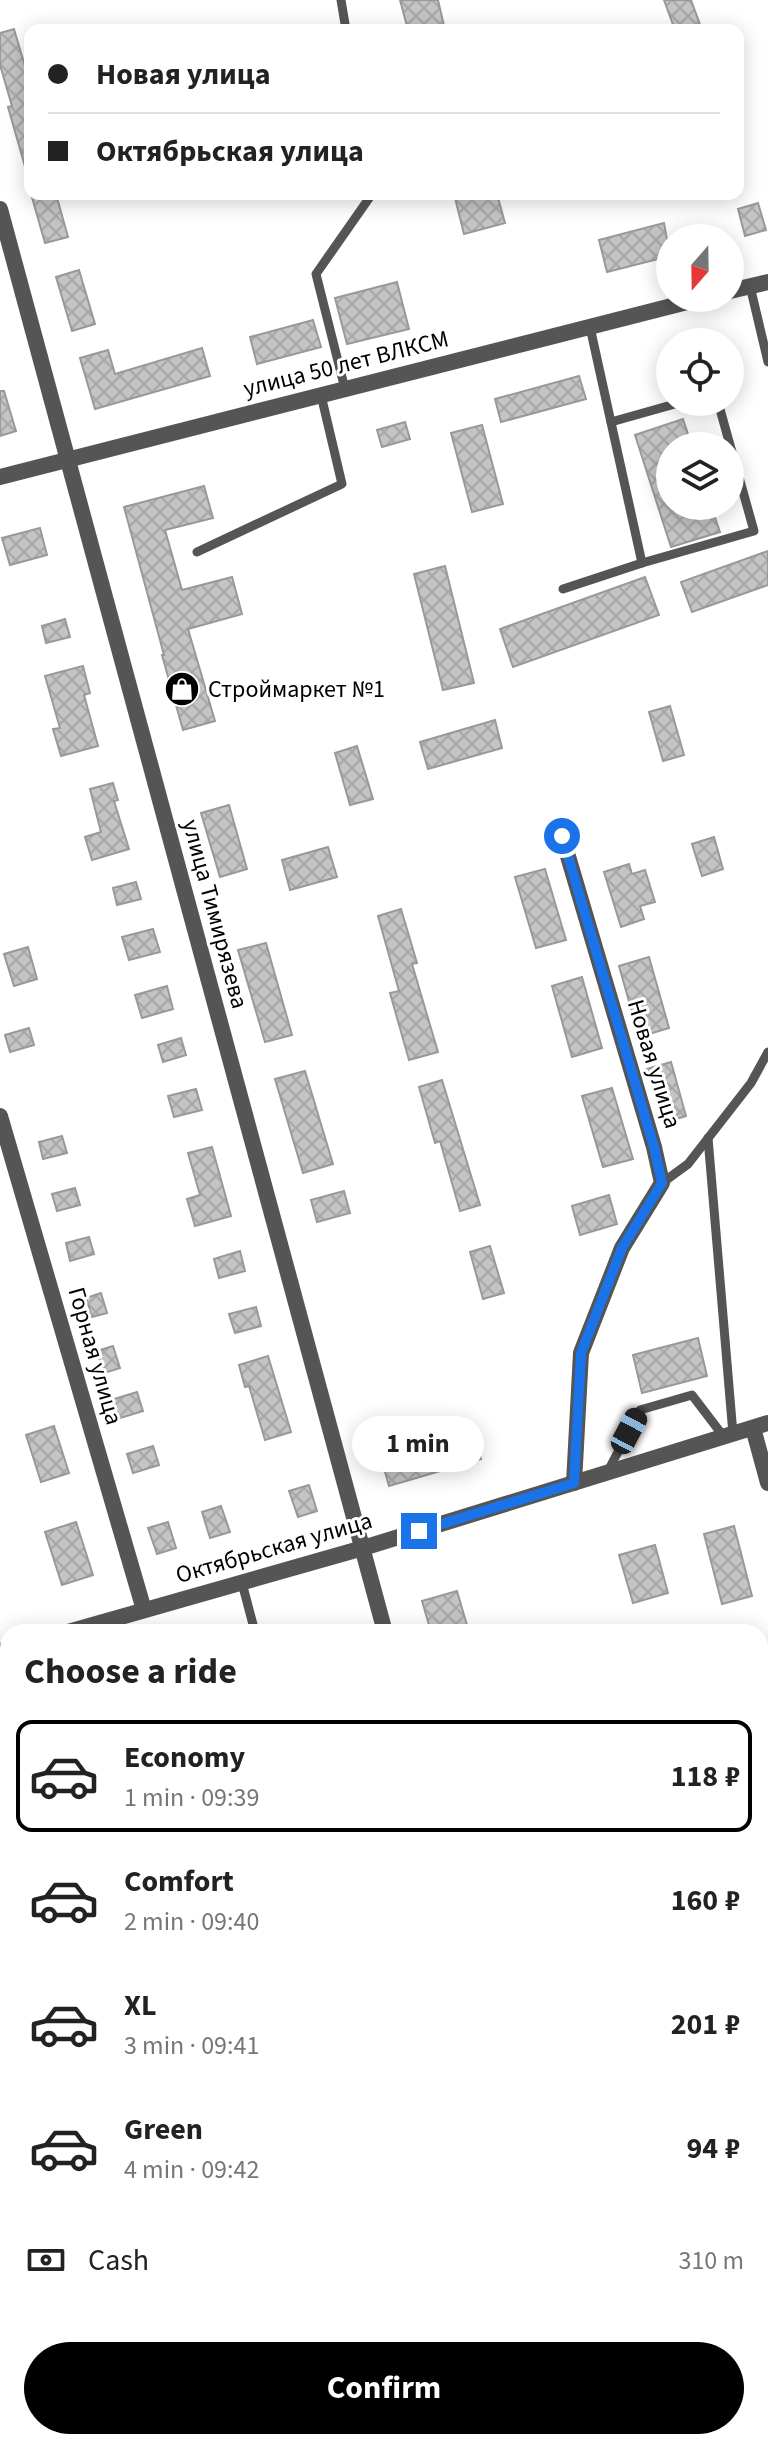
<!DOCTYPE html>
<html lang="en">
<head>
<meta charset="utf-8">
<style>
  :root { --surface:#fff; --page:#f2f2f2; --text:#222; --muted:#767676; --line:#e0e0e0; --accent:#000 }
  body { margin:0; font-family:"Source Sans 3",sans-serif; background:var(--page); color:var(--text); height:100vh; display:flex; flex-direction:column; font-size:30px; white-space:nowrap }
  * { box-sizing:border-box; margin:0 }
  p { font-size:26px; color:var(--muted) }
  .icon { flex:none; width:44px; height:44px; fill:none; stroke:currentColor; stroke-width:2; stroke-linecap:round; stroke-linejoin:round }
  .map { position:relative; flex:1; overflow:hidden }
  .side { position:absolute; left:0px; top:1624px; width:768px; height:826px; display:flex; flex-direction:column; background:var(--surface); border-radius:24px 24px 0 0; box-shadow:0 4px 20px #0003 }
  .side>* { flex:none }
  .top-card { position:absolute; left:24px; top:24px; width:720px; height:176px; border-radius:16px; box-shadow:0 4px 20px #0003; display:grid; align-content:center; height:176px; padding:0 24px; background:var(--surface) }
  .needle { width:52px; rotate:200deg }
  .buttons { position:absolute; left:656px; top:224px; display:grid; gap:16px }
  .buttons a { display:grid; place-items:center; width:88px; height:88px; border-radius:50%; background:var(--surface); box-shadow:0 4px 20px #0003; font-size:40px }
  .end { position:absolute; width:36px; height:36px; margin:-18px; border:10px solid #1a73e8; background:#fff; box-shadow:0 0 0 4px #fff }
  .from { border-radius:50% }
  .bubble { position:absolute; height:56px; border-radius:28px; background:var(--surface); box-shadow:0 4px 20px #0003; font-size:26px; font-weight:700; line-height:56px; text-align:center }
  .car { position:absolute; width:24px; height:48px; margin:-24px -12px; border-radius:10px; box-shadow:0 0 6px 2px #0007; background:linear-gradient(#222 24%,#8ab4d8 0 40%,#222 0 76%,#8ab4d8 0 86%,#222 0) }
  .top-card b { display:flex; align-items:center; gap:28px; height:76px; font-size:30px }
  .top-card b+b { border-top:2px solid var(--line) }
  .top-card i { width:20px; height:20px; background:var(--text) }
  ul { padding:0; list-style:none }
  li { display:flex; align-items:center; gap:24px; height:112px; margin:0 16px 12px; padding:0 8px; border:4px solid transparent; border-radius:16px }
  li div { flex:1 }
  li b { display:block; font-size:30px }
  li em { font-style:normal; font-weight:700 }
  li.on { border-color:var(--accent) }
  li>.icon { width:72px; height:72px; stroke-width:1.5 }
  h2 { padding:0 24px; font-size:36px; line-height:96px }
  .pay { display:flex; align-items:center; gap:20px; height:88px; padding:0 24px; font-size:30px }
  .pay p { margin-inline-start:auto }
  .action { display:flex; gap:16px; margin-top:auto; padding:16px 24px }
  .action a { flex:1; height:92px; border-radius:48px; background:var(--accent); color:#fff; font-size:32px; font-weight:700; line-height:92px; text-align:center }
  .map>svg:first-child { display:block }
</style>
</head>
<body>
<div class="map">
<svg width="768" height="2449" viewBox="0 0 768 2449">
  <defs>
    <pattern id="building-cross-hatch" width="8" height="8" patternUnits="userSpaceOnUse" patternTransform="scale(2)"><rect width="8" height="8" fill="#c4c4c4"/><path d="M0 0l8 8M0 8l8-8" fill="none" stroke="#a7a7a7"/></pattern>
  </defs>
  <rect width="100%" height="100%" fill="#fff"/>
  <g fill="url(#building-cross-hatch)" stroke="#999" stroke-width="2">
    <path d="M400,0H438L445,30H408Z"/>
    <path d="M664,0H691L702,30H675Z"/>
    <path d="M14,29L30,83V169L26,170L8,107L12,106L0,65V33Z"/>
    <path d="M31,194H56L68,237L45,243Z"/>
    <path d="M454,194H497L505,223L464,234Z"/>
    <path d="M758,203L766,230L745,236L738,209Z"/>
    <path d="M664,223L670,256L607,272L599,240Z"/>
    <path d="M79,270L95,324L72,331L56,277Z"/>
    <path d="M397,282L409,329L347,344L335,298Z"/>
    <path d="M313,320L321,347L257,364L250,337Z"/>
    <path d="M202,348L210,376L95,409L80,358L108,350L115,374Z"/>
    <path d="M579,376L586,399L501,422L495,399Z"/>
    <path d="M0,391H4L16,431L0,436Z"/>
    <path d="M683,419L692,446H670V506H711L720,532L671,547L635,435Z"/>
    <path d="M405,422L410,439L382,447L377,430Z"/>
    <path d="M482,425L503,504L472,512L451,433Z"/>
    <path d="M204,486L213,518L165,530L182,590L232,577L242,614L188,629L215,721L183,730L162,655H164L124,507Z"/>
    <path d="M40,528L47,555L10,565L2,538Z"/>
    <path d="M768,551V585L692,612L681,582Z"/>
    <path d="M445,566L474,683L443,690L414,574Z"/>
    <path d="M645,577L659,615L513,667L500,629Z"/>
    <path d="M65,619L70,637L46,643L42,626Z"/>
    <path d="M83,666L90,693L84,695L98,746L61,756L53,729L60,728L45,676Z"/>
    <path d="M670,706L684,755L663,761L649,712Z"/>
    <path d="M495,720L502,748L428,769L420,742Z"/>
    <path d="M357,746L373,799L350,805L335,753Z"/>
    <path d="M113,783L118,800L114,801L129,849L92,860L85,837L101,832L90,789Z"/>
    <path d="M229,805L247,869L220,877L201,813Z"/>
    <path d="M714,837L723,869L702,876L692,844Z"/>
    <path d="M328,847L337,877L290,890L282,860Z"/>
    <path d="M629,864L632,874L645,870L655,902L640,906L644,919L621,927L604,872Z"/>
    <path d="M545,869L566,940L536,948L515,877Z"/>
    <path d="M136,882L141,899L117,905L113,888Z"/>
    <path d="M401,909L417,963L412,964L438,1052L409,1060L390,993L399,991L378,916Z"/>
    <path d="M153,929L160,952L129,960L122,937Z"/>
    <path d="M266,943L292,1035L265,1042L238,950Z"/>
    <path d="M28,947L37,979L14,986L4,954Z"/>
    <path d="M649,957L669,1028L639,1037L619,966Z"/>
    <path d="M582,977L602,1048L572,1057L552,986Z"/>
    <path d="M167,986L173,1009L142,1018L135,995Z"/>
    <path d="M29,1028L34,1045L10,1052L5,1035Z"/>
    <path d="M181,1038L186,1055L163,1062L158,1045Z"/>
    <path d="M671,1062L686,1116L663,1123L647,1069Z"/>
    <path d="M305,1071L333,1164L303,1173L275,1079Z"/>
    <path d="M442,1080L480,1205L460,1211L440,1141L435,1143L419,1087Z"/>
    <path d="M612,1088L633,1159L603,1167L582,1096Z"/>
    <path d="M196,1089L202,1110L174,1117L168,1096Z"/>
    <path d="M62,1136L67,1153L43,1159L39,1142Z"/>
    <path d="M212,1147L231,1216L195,1226L187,1199L200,1195L188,1153Z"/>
    <path d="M75,1188L80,1205L57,1211L52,1194Z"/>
    <path d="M344,1191L350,1213L317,1222L311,1200Z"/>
    <path d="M609,1195L617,1224L580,1235L572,1206Z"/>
    <path d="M89,1237L94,1254L70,1261L66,1243Z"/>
    <path d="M490,1246L504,1293L483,1299L470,1252Z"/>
    <path d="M240,1251L245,1271L219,1278L214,1259Z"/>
    <path d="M101,1293L107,1313L92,1317L86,1298Z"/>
    <path d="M256,1307L261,1326L235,1333L229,1314Z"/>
    <path d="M698,1338L707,1376L642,1393L633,1355Z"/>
    <path d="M113,1346L120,1368L104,1373L97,1351Z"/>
    <path d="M268,1356L291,1432L265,1440L249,1386L245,1387L239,1365Z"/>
    <path d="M137,1392L143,1411L117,1419L111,1400Z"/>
    <path d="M54,1426L69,1473L41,1482L26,1435Z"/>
    <path d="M473,1432L481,1459L389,1486L381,1458Z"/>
    <path d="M153,1446L159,1465L133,1473L127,1454Z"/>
    <path d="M309,1485L317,1511L298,1517L289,1491Z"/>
    <path d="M221,1506L230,1532L210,1538L202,1512Z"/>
    <path d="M76,1522L93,1575L62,1585L45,1532Z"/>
    <path d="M168,1522L176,1548L157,1554L148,1528Z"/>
    <path d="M734,1526L752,1596L722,1604L704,1534Z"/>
    <path d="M655,1545L668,1593L633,1603L619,1555Z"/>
    <path d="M457,1591L469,1632H431L422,1601Z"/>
  </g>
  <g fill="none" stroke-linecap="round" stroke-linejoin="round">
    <g stroke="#555" stroke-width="9">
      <path d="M341,0L346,30"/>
      <path d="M750,286L768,362"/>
      <path d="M345,389L316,274L372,194"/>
      <path d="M611,422L682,402"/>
      <path d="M197,552L342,484L321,395"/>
      <path d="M642,563L754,531L718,402"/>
      <path d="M563,589L642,563L590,327"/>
      <path d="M708,1138L733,1434"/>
      <path d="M662,1183L688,1164L751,1083L768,1052"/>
      <path d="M608,1471L640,1410L692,1395L724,1437"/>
      <path d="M242,1583L255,1632"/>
      <path d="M0,1890L8,1888"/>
      <path d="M466,2442L468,2449"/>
      <path d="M355,2449L377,2442"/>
    </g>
    <g stroke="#555" stroke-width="16">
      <path d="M0,209L385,1632"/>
      <path d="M730,291L768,282"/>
      <path d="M0,477L703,298"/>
      <path d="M562,836L654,1147L662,1183L622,1248L581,1353L574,1483"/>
      <path d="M0,1116L144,1610"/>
      <path d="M753,1428L768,1483"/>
      <path d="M68,1632L363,1548L768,1423"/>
      <path d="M0,1651L8,1649"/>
      <path d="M0,2163L8,2160"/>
      <path d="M609,2442L611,2449"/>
    </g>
  </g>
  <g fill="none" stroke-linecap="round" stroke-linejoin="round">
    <path stroke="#1a73e8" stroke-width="10" d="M419,1531L574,1483L581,1353L622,1248L662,1183L654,1147L562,836"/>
  </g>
  <defs>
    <g id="shop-disc" transform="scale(1.8)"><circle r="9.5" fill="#000" stroke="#fff"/><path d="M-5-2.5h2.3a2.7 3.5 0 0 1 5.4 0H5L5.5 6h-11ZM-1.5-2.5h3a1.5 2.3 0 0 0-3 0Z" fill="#fff"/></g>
  </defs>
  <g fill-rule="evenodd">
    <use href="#shop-disc" x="182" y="689"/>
  </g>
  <g text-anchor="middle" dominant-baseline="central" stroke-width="6" stroke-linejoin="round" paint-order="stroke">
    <g font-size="24" fill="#000" stroke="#fff">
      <text transform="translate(346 364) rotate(-14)">улица 50 лет ВЛКСМ</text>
      <text transform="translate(215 914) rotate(75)">улица Тимирязева</text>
      <text transform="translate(654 1064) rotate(73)">Новая улица</text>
      <text transform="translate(95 1356) rotate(74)">Горная улица</text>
      <text transform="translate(274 1548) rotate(-16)">Октябрьская улица</text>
    </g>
    <g font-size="24" fill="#000" stroke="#fff" text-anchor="start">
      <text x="208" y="689">Строймаркет №1</text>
    </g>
  </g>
</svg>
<div class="buttons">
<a><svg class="needle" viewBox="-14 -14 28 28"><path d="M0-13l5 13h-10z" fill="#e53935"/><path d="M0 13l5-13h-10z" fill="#767676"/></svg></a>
<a><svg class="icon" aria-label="locate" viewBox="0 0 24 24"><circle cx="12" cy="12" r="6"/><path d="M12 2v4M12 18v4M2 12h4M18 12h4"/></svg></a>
<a><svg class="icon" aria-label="layers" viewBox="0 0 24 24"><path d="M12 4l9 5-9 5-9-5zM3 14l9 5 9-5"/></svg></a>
</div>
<i class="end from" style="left:562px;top:836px"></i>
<i class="end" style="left:419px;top:1531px"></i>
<div class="bubble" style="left:352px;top:1416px;width:132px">1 min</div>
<i class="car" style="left:629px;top:1431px;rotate:28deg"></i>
<div class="top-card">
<b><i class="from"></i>Новая улица</b>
<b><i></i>Октябрьская улица</b>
</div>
<section class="side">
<h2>Choose a ride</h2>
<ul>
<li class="on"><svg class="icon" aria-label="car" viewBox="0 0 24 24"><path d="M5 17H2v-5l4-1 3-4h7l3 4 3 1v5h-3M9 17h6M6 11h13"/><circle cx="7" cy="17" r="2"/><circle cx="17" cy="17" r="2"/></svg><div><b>Economy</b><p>1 min · 09:39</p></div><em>118 ₽</em></li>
<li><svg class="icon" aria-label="car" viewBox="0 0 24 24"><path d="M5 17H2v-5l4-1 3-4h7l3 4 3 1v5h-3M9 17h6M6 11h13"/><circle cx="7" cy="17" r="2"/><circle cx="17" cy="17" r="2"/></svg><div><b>Comfort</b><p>2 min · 09:40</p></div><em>160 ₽</em></li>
<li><svg class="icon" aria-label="car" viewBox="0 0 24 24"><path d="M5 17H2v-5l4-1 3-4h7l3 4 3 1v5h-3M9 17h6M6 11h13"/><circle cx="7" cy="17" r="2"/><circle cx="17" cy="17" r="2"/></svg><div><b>XL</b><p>3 min · 09:41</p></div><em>201 ₽</em></li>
<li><svg class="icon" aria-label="car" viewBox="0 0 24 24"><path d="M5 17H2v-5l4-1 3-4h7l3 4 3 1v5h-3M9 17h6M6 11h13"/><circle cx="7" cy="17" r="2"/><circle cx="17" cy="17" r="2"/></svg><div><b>Green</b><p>4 min · 09:42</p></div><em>94 ₽</em></li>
</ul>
<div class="pay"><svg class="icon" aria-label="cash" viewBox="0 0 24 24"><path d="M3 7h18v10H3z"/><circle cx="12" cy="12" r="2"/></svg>Cash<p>310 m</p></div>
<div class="action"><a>Confirm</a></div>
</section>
</div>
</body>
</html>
